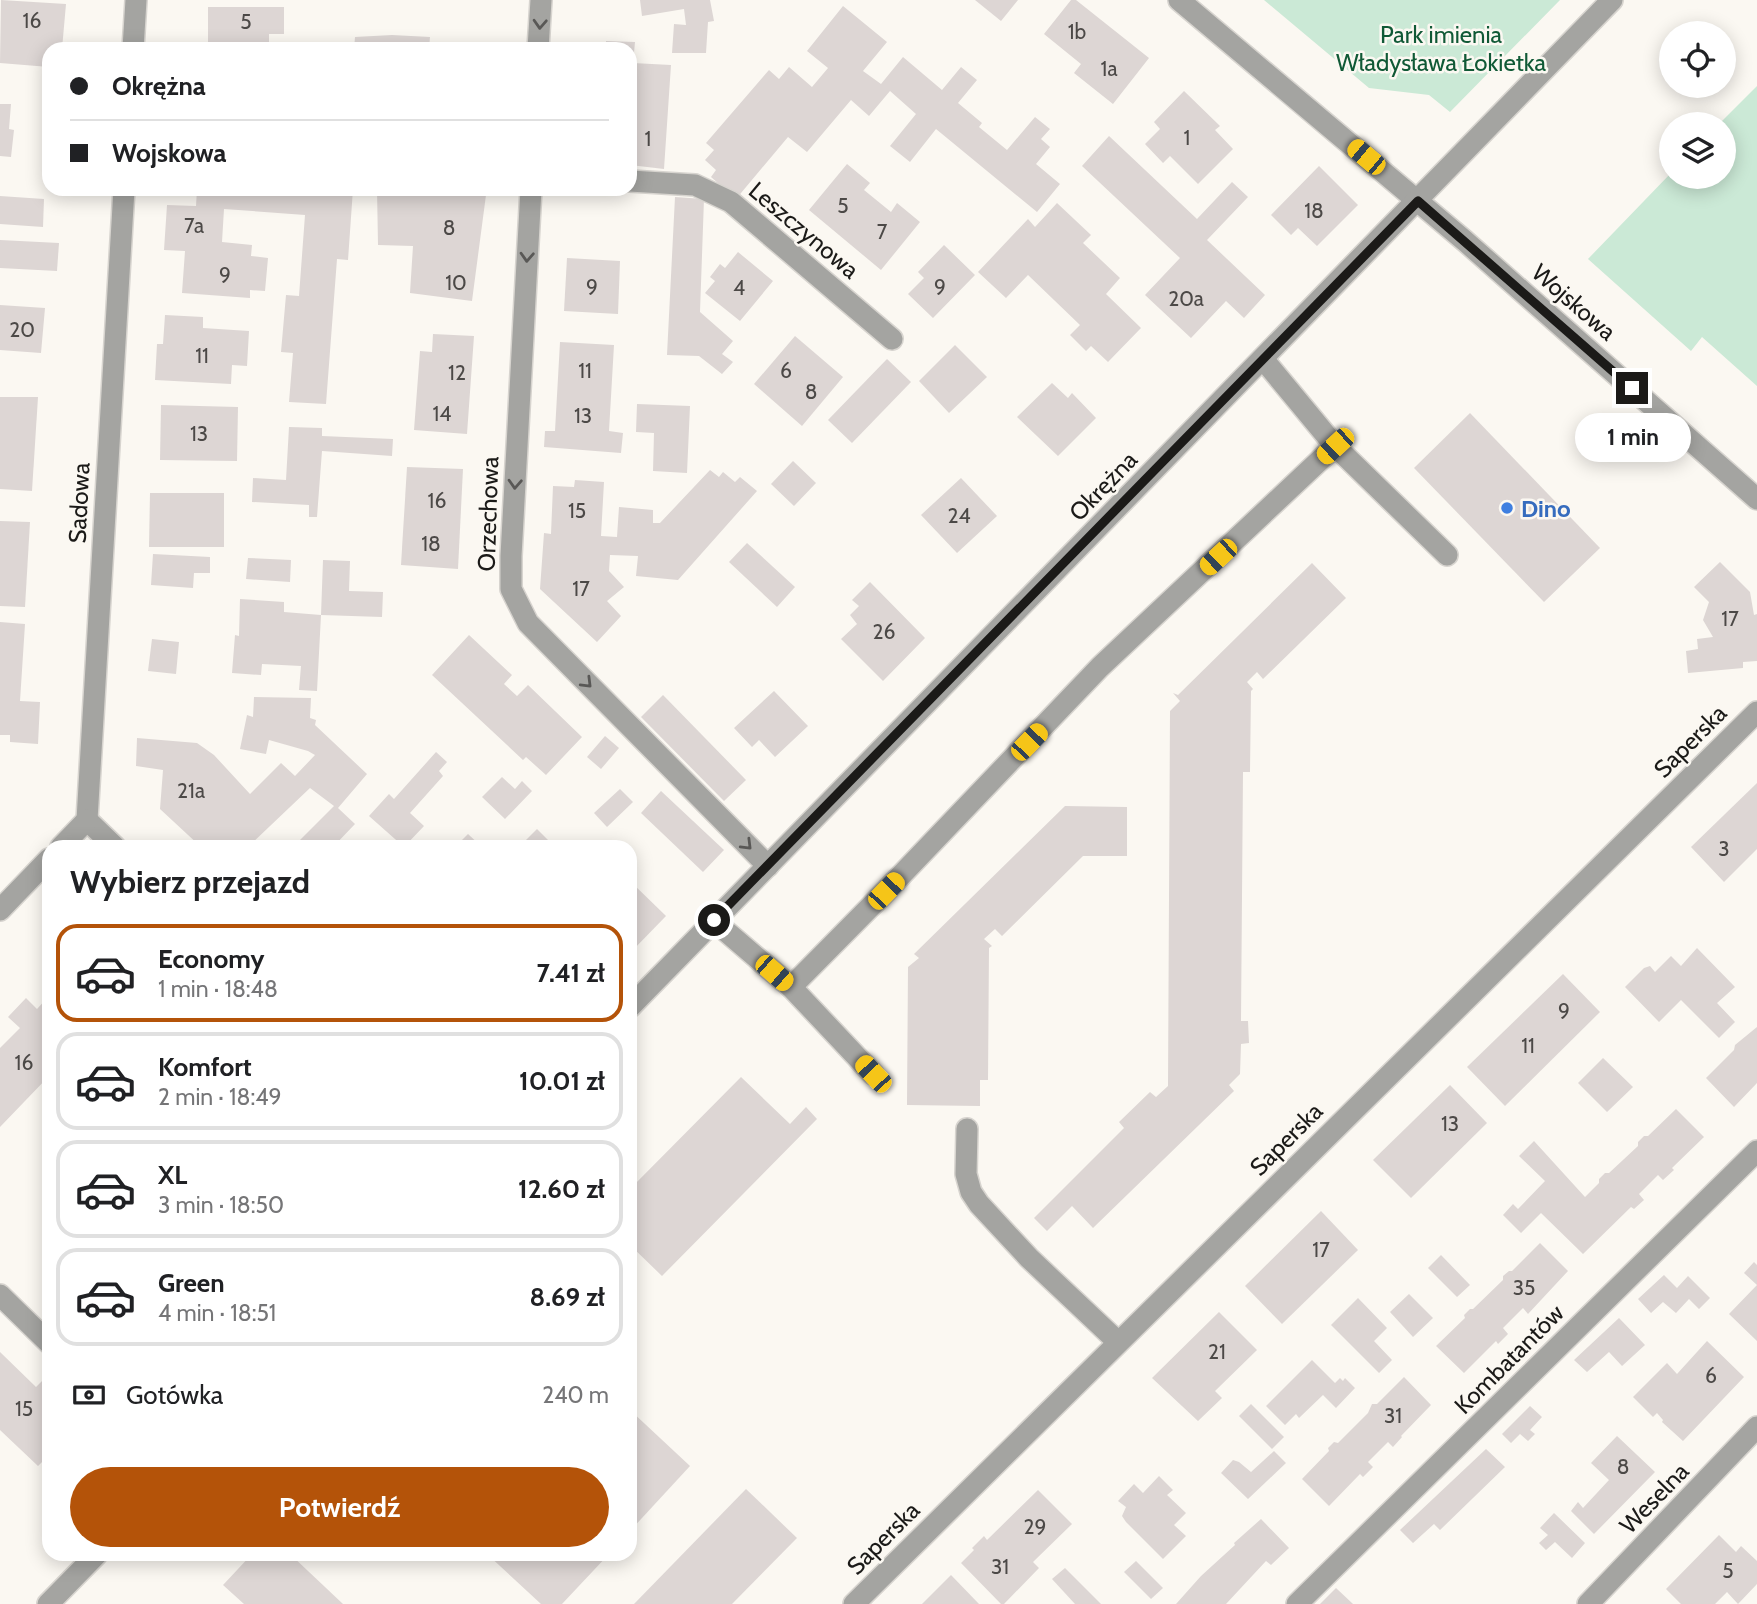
<!DOCTYPE html>
<html lang="pl">
<head>
<meta charset="utf-8">
<style>
  :root { --surface:#fff; --page:#f2f2f2; --text:#202124; --muted:#757577; --line:#e0e0e0; --accent:#b45309 }
  body { margin:0; font-family:Cabin,sans-serif; background:var(--page); color:var(--text); height:100vh; display:flex; flex-direction:column; font-size:26px; white-space:nowrap }
  * { box-sizing:border-box; margin:0 }
  p { font-size:23px; color:var(--muted) }
  .icon { flex:none; width:38px; height:38px; fill:none; stroke:currentColor; stroke-width:2; stroke-linecap:round; stroke-linejoin:round }
  .map { position:relative; flex:1; overflow:hidden }
  .side { position:absolute; left:42px; top:840px; width:595px; height:721px; display:flex; flex-direction:column; background:var(--surface); border-radius:21px; box-shadow:0 4px 18px #0003 }
  .side>* { flex:none }
  .top-card { position:absolute; left:42px; top:42px; width:595px; height:154px; border-radius:21px; box-shadow:0 4px 18px #0003; display:grid; align-content:center; height:154px; padding:0 28px; background:var(--surface) }
  .tools { position:absolute; left:1659px; top:21px; display:grid; gap:14px }
  .tools a { display:grid; place-items:center; width:77px; height:77px; border-radius:50%; background:var(--surface); box-shadow:0 4px 18px #0003; font-size:35px }
  .end { position:absolute; width:32px; height:32px; margin:-16px; border:9px solid #1b1a18; background:#fff; box-shadow:0 0 0 4px #fff }
  .from { border-radius:50% }
  .bubble { position:absolute; height:49px; border-radius:24px; background:var(--surface); box-shadow:0 4px 18px #0003; font-size:23px; font-weight:700; line-height:49px; text-align:center }
  .car { position:absolute; width:21px; height:42px; margin:-21px -10px; border-radius:9px; box-shadow:0 0 5px 2px #0007; background:linear-gradient(#f5c518 24%,#345 0 40%,#f5c518 0 76%,#345 0 86%,#f5c518 0) }
  .top-card b { display:flex; align-items:center; gap:24px; height:66px; font-size:26px }
  .top-card b+b { border-top:2px solid var(--line) }
  .top-card i { width:18px; height:18px; background:var(--text) }
  ul { padding:0; list-style:none }
  li { display:flex; align-items:center; gap:21px; height:98px; margin:0 14px 10px; padding:0 14px; border:4px solid var(--line); border-radius:21px }
  li div { flex:1 }
  li b { display:block; font-size:26px }
  li em { font-style:normal; font-weight:700 }
  li.active { border-color:var(--accent) }
  li>.icon { width:63px; height:63px; stroke-width:1.5 }
  h2 { padding:0 28px; font-size:32px; line-height:84px }
  .pay { display:flex; align-items:center; gap:18px; height:77px; padding:0 28px; font-size:26px }
  .pay p { margin-inline-start:auto }
  .action { display:flex; gap:14px; margin-top:auto; padding:14px 28px }
  .action a { flex:1; height:80px; border-radius:42px; background:var(--accent); color:#fff; font-size:28px; font-weight:700; line-height:80px; text-align:center }
  .map>svg:first-child { display:block }
</style>
</head>
<body>
<div class="map">
<svg width="1757" height="1604" viewBox="0 0 1757 1604">
  <rect width="100%" height="100%" fill="#fbf8f2"/>
  <g fill="#cbe9d6">
    <path d="M1264,0H1560L1450,112L1429,95L1369,88Z"/>
    <path d="M1757,86V386L1702,337L1691,351L1588,259L1671,173V177H1724V124H1719Z"/>
  </g>
  <g fill="#ddd6d4">
    <path d="M1,0L66,4L62,49H49V67L0,63Z"/>
    <path d="M640,0H710L714,21L708,22L706,53H672L674,24L686,25L684,9L642,16Z"/>
    <path d="M975,0H1018L1001,21Z"/>
    <path d="M1071,0H1076L1149,58L1113,104L1074,73L1081,64L1044,34Z"/>
    <path d="M843,6L887,42L863,71L881,84L903,57L942,90L961,67L977,80L958,103L982,123L979,127L1007,150L1035,117L1050,129L1041,139L1050,147L1036,164L1060,184L1037,212L936,129L910,162L890,146L916,114L890,91L869,116L851,100L807,152L788,137L736,199L711,177L716,170L705,160L714,150L706,143L769,70L779,79L789,67L812,87L828,68L807,51Z"/>
    <path d="M208,7H284V34H269V49H208Z"/>
    <path d="M392,35L430,37L429,49H354L355,37Z"/>
    <path d="M606,41L635,42L633,63L671,65L664,169L630,165V49H606Z"/>
    <path d="M1184,91L1220,126L1215,130L1233,149L1198,184L1170,156L1163,163L1145,144L1160,129L1154,122Z"/>
    <path d="M0,104H11L9,129L14,130L11,157L0,156Z"/>
    <path d="M1109,136L1197,219L1232,182L1248,197L1207,240L1265,295L1244,318L1226,301L1191,338L1145,295L1180,258L1082,166Z"/>
    <path d="M847,164L870,183L864,190L891,212L897,203L920,222L881,270L809,210Z"/>
    <path d="M1319,166L1358,205L1317,246L1298,228L1291,235L1271,215Z"/>
    <path d="M197,189H353L348,260L337,259L326,404L289,402L293,353L281,352L286,295L299,296L305,215L224,209L222,242L252,245L251,256L268,258L265,291L250,290V298L182,293L185,251L164,250L167,205L196,206Z"/>
    <path d="M377,189H410L486,195L472,301L410,293L413,246L378,245Z"/>
    <path d="M0,196L44,199L43,227L0,224Z"/>
    <path d="M675,197L704,199L700,312L733,341L722,354L733,362L722,374L699,356L667,355Z"/>
    <path d="M1057,203L1091,235L1083,243L1120,278L1106,294L1141,328L1108,362L1091,346L1086,351L1070,335L1080,325L1028,275L1006,298L978,272L1028,219L1035,227Z"/>
    <path d="M0,240L59,243L57,271L0,268Z"/>
    <path d="M944,245L975,275L933,318L908,294L924,278L918,272Z"/>
    <path d="M738,252L773,281L740,321L705,293L715,281L710,277L720,264L725,268Z"/>
    <path d="M567,258L620,261L618,314L564,311Z"/>
    <path d="M0,305L45,308L41,353L0,350Z"/>
    <path d="M165,315L203,317V328L249,331L247,366L232,365L231,384L155,380L157,344H163Z"/>
    <path d="M433,334L474,336L467,434L414,430L420,351L432,352Z"/>
    <path d="M795,336L843,377L802,426L754,384Z"/>
    <path d="M560,342L614,345L609,431L623,433L621,453L544,447L545,431H555Z"/>
    <path d="M955,345L987,377L949,413L919,381Z"/>
    <path d="M887,359L911,382L852,443L828,420Z"/>
    <path d="M1052,383L1068,398L1072,393L1096,418L1058,456L1017,417Z"/>
    <path d="M0,397H38L32,491L0,489Z"/>
    <path d="M637,404L690,406L687,473L653,471L654,433L636,432Z"/>
    <path d="M161,405L238,407L237,461L160,460Z"/>
    <path d="M1470,413L1600,548L1544,602L1414,468Z"/>
    <path d="M289,427L322,428V436L393,439L392,456L322,451L317,517H309V505L252,502L253,478L286,480Z"/>
    <path d="M793,461L816,483L794,506L771,484Z"/>
    <path d="M407,467L463,469L458,569L401,565Z"/>
    <path d="M710,470L719,477L723,472L735,482L740,477L757,491L678,580L636,576L638,556L610,555L609,571L624,587L607,601L621,616L597,642L540,589L544,533L551,534L553,486L574,487L575,480L604,482L601,536L617,537L619,507L653,510V523H660Z"/>
    <path d="M961,478L997,516L957,553L921,515Z"/>
    <path d="M150,493H224V547H149Z"/>
    <path d="M0,521L30,522L25,607L0,606Z"/>
    <path d="M747,543L795,587L777,607L729,562Z"/>
    <path d="M153,554L210,557V573H194L193,588L151,585Z"/>
    <path d="M248,558L291,560L290,582L246,579Z"/>
    <path d="M323,560L350,561L349,591L383,592L382,617L321,615Z"/>
    <path d="M1720,562L1750,592L1754,615L1757,614V661L1743,662V668L1688,673L1686,651L1698,649L1697,639L1713,637L1703,620L1709,602L1694,587Z"/>
    <path d="M1312,563L1346,598L1263,679L1257,672L1247,682L1253,689L1251,691L1250,772H1243L1241,1021H1248L1249,1043L1241,1044L1240,1074L1229,1085L1234,1091L1093,1228L1072,1206L1047,1231L1034,1218L1124,1128L1119,1122L1150,1092L1156,1097L1168,1086L1170,711L1180,701L1173,693L1178,695Z"/>
    <path d="M870,582L925,638L883,681L841,639L857,624L850,615L859,606L852,600Z"/>
    <path d="M240,599L284,602V612L321,615L317,691L299,690L301,666L262,664L261,675L232,673L235,635L239,636Z"/>
    <path d="M0,622L25,624L20,701L40,702L38,744L10,742V735H0Z"/>
    <path d="M469,635L512,675L504,684L517,696L528,685L582,737L546,775L526,757L523,760L432,675Z"/>
    <path d="M152,639L179,642L176,674L148,671Z"/>
    <path d="M774,691L808,726L775,757L759,740L752,747L734,728Z"/>
    <path d="M663,695L746,780L724,801L641,717Z"/>
    <path d="M254,697L311,698L310,718L316,720L315,725L367,774L338,808L355,824L333,847H304L298,842L334,806L310,788L248,847H201L160,809L163,770L136,766L137,738L197,743L214,755L250,794L281,763L295,776L315,755L308,751L269,740L266,754L240,749L247,715L253,717Z"/>
    <path d="M605,736L619,748L601,769L587,757Z"/>
    <path d="M436,752L447,762L439,771L443,776L410,813L424,826L404,847L369,816L389,794L394,799Z"/>
    <path d="M502,777L515,789L522,781L532,791L505,819L482,797Z"/>
    <path d="M1757,783V849L1724,882L1691,847Z"/>
    <path d="M620,789L633,802L607,827L594,813Z"/>
    <path d="M661,791L724,850L703,872L641,813Z"/>
    <path d="M1065,806L1127,807V856H1083L1002,936L995,929L984,939L992,946L989,948L988,1080H980V1106L907,1105L908,967L919,958L914,954Z"/>
    <path d="M537,829L555,847H533L526,840Z"/>
    <path d="M468,834L482,847H455Z"/>
    <path d="M630,881L666,916L630,953Z"/>
    <path d="M1697,948L1735,987L1717,1003L1735,1022L1719,1038L1681,1000L1659,1022L1625,987L1644,968L1650,966L1655,972L1671,956L1681,966Z"/>
    <path d="M1563,974L1600,1012L1505,1106L1467,1067Z"/>
    <path d="M49,996V1076L0,1127V1048L20,1028L8,1017L26,998L37,1009Z"/>
    <path d="M1757,1027V1083L1734,1107L1706,1078L1734,1050L1735,1045Z"/>
    <path d="M1603,1058L1633,1087L1607,1112L1578,1083Z"/>
    <path d="M741,1077L790,1124L806,1107L817,1119L662,1276L630,1245V1189Z"/>
    <path d="M1450,1085L1487,1123L1411,1198L1373,1160Z"/>
    <path d="M1676,1109L1704,1137L1672,1168L1674,1170L1663,1180L1658,1175L1639,1194L1644,1200L1634,1209L1631,1207L1583,1254L1541,1213L1521,1233L1503,1215L1513,1204L1518,1209L1545,1181L1519,1156L1534,1141L1585,1197L1599,1183V1179L1605,1173H1609L1638,1146V1142L1644,1136H1648Z"/>
    <path d="M1321,1211L1358,1250L1282,1324L1245,1286Z"/>
    <path d="M1540,1243L1568,1271L1528,1314L1523,1308L1503,1328L1508,1334L1498,1344L1496,1341L1464,1373L1436,1346L1465,1318L1464,1315L1470,1309H1473L1503,1280V1276L1509,1271H1512Z"/>
    <path d="M1441,1255L1470,1285L1457,1297L1428,1268Z"/>
    <path d="M1754,1262L1757,1265V1341L1729,1314L1757,1285L1744,1273Z"/>
    <path d="M1664,1275L1677,1288L1688,1276L1710,1298L1699,1309L1689,1299L1676,1313L1663,1302L1651,1313L1638,1299Z"/>
    <path d="M1409,1294L1433,1318L1413,1337L1390,1312Z"/>
    <path d="M1358,1298L1387,1328L1374,1341L1392,1360L1379,1373L1331,1325Z"/>
    <path d="M1219,1312L1257,1350L1215,1391L1222,1398L1198,1421L1152,1378Z"/>
    <path d="M1619,1318L1645,1345L1622,1366L1609,1352L1587,1372L1574,1360Z"/>
    <path d="M1707,1341L1744,1377L1683,1441L1662,1422L1663,1420L1657,1413L1653,1417L1633,1397L1667,1363L1677,1374Z"/>
    <path d="M0,1352L36,1387L46,1377L49,1379V1455L38,1466L0,1430Z"/>
    <path d="M1312,1360L1335,1383L1340,1378L1343,1381L1345,1378L1355,1388L1336,1408L1323,1395L1299,1418L1296,1414L1285,1425L1266,1406Z"/>
    <path d="M1404,1377L1431,1405L1401,1436L1402,1437L1393,1447L1388,1442L1368,1462L1373,1467L1363,1477L1360,1474L1329,1506L1302,1479L1329,1451L1328,1448L1334,1442L1338,1443L1368,1413L1372,1404H1377Z"/>
    <path d="M1251,1404L1284,1437L1272,1449L1239,1416Z"/>
    <path d="M1530,1406L1542,1417L1530,1430L1535,1434L1528,1441L1520,1434L1511,1443L1502,1434Z"/>
    <path d="M630,1410L690,1466L630,1531Z"/>
    <path d="M1617,1436L1655,1472L1594,1534L1571,1511L1578,1502L1583,1508L1609,1480L1591,1463Z"/>
    <path d="M1486,1449L1505,1467L1440,1530L1434,1524L1413,1543L1400,1530Z"/>
    <path d="M1274,1451L1286,1463L1248,1499L1221,1473L1233,1460L1239,1462L1251,1472Z"/>
    <path d="M1159,1476L1173,1490L1167,1495L1186,1513L1174,1525L1186,1536L1163,1559L1126,1522L1122,1516L1126,1507L1118,1501L1134,1484L1143,1493Z"/>
    <path d="M746,1489L797,1538L732,1604H634Z"/>
    <path d="M1038,1490L1072,1524L1033,1562L1039,1568L1004,1604H1001L961,1563L974,1550L972,1548L984,1536L987,1540Z"/>
    <path d="M1554,1513L1585,1543L1572,1558L1555,1542L1546,1550L1539,1543L1548,1535L1540,1528Z"/>
    <path d="M1261,1519L1289,1548L1271,1565L1266,1561L1226,1604H1176L1201,1576L1235,1545L1234,1543Z"/>
    <path d="M1719,1535L1736,1552L1741,1546L1757,1561V1584L1738,1604L1727,1592L1715,1604H1681L1666,1589Z"/>
    <path d="M252,1554H290L343,1604H244L223,1585Z"/>
    <path d="M487,1554L554,1555L609,1554L562,1604H541Z"/>
    <path d="M1136,1561L1163,1588L1151,1599L1124,1572Z"/>
    <path d="M1065,1568L1101,1604H1075L1052,1579Z"/>
    <path d="M951,1575L979,1604H922Z"/>
    <path d="M1336,1588L1353,1604H1320Z"/>
  </g>
  <g fill="none" stroke-linecap="round" stroke-linejoin="round">
    <g stroke="#d7d4cf" stroke-width="24">
      <g id="minor">
        <path d="M1179,0L1465,241L1757,499"/>
        <path d="M133,49L136,0"/>
        <path d="M538,49L541,0"/>
        <path d="M630,181L695,185L731,202L892,339"/>
        <path d="M531,189L511,556V589L528,623L768,866"/>
        <path d="M1335,446L1447,555"/>
        <path d="M87,820L124,189"/>
        <path d="M87,820L115,847"/>
        <path d="M61,847L87,820"/>
        <path d="M0,910L49,859"/>
        <path d="M714,921L791,987L886,891L1100,667L1335,446L1263,359"/>
        <path d="M791,987L873,1074"/>
        <path d="M630,1007L1612,0"/>
        <path d="M967,1129L966,1174L971,1192L979,1204L1029,1258L1118,1342"/>
        <path d="M0,1295L49,1343"/>
        <path d="M48,1604L97,1554"/>
        <path d="M854,1604L1757,712"/>
        <path d="M1297,1604L1757,1151"/>
        <path d="M1588,1604L1757,1427"/>
      </g>
    </g>
    <use href="#minor" stroke="#a4a4a1" stroke-width="21"/>
  </g>
  <defs><path id="oneway-chevron" d="M-2-3.5L2.5 0L-2 3.5" fill="none" stroke-width="1.6" stroke-linecap="round" stroke-linejoin="round" transform="scale(1.75)"/></defs>
  <g stroke="#595856">
    <use href="#oneway-chevron" transform="translate(540 24) rotate(93)"/>
    <use href="#oneway-chevron" transform="translate(527 257) rotate(93)"/>
    <use href="#oneway-chevron" transform="translate(515 484) rotate(93)"/>
    <use href="#oneway-chevron" transform="translate(587 683) rotate(45)"/>
    <use href="#oneway-chevron" transform="translate(747 845) rotate(45)"/>
  </g>
  <g fill="none" stroke-linecap="round" stroke-linejoin="round">
    <path stroke="#1b1a18" stroke-width="9" d="M714,920L1418,201L1632,388"/>
  </g>
  <circle fill="#3f7fe0" stroke="#fbf8f2" stroke-width="2.5" cx="1507" cy="508" r="7"/>
  <g text-anchor="middle" dominant-baseline="central" stroke-width="5" stroke-linejoin="round" paint-order="stroke">
    <g font-size="21" fill="#4c4947">
      <text x="32" y="20">16</text>
      <text x="246" y="21">5</text>
      <text x="1077" y="31">1b</text>
      <text x="1109" y="68">1a</text>
      <text x="1187" y="137">1</text>
      <text x="648" y="138">1</text>
      <text x="843" y="205">5</text>
      <text x="1314" y="210">18</text>
      <text x="194" y="225">7a</text>
      <text x="449" y="227">8</text>
      <text x="882" y="231">7</text>
      <text x="225" y="274">9</text>
      <text x="456" y="282">10</text>
      <text x="592" y="286">9</text>
      <text x="940" y="286">9</text>
      <text x="739" y="287">4</text>
      <text x="1186" y="298">20a</text>
      <text x="22" y="329">20</text>
      <text x="202" y="355">11</text>
      <text x="585" y="370">11</text>
      <text x="786" y="370">6</text>
      <text x="457" y="372">12</text>
      <text x="811" y="391">8</text>
      <text x="442" y="413">14</text>
      <text x="583" y="415">13</text>
      <text x="199" y="433">13</text>
      <text x="437" y="500">16</text>
      <text x="577" y="510">15</text>
      <text x="959" y="515">24</text>
      <text x="431" y="543">18</text>
      <text x="581" y="588">17</text>
      <text x="1730" y="618">17</text>
      <text x="884" y="631">26</text>
      <text x="191" y="790">21a</text>
      <text x="1724" y="848">3</text>
      <text x="1564" y="1010">9</text>
      <text x="1528" y="1045">11</text>
      <text x="24" y="1062">16</text>
      <text x="1450" y="1123">13</text>
      <text x="1321" y="1249">17</text>
      <text x="1524" y="1287">35</text>
      <text x="1217" y="1351">21</text>
      <text x="1711" y="1375">6</text>
      <text x="24" y="1408">15</text>
      <text x="1393" y="1415">31</text>
      <text x="1623" y="1466">8</text>
      <text x="1035" y="1526">29</text>
      <text x="1000" y="1566">31</text>
      <text x="1728" y="1570">5</text>
    </g>
    <g font-size="24" fill="#105936" stroke="#fbf8f2">
      <text x="1441" y="34">Park imienia<tspan x="1441" dy="28">Władysława Łokietka</tspan></text>
    </g>
    <g font-size="24" fill="#1b1a18" stroke="#fbf8f2">
      <text transform="translate(804 230) rotate(40)">Leszczynowa</text>
      <text transform="translate(1574 302) rotate(41)">Wojskowa</text>
      <text transform="translate(1103 486) rotate(-46)">Okrężna</text>
      <text transform="translate(79 503) rotate(-87)">Sadowa</text>
      <text transform="translate(488 514) rotate(-88)">Orzechowa</text>
      <text transform="translate(1690 741) rotate(-45)">Saperska</text>
      <text transform="translate(1286 1139) rotate(-45)">Saperska</text>
      <text transform="translate(1509 1359) rotate(-45)">Kombatantów</text>
      <text transform="translate(1654 1498) rotate(-46)">Weselna</text>
      <text transform="translate(883 1538) rotate(-45)">Saperska</text>
    </g>
    <g font-size="24" font-weight="bold" fill="#366cbe" stroke="#fbf8f2" text-anchor="start">
      <text x="1521" y="508">Dino</text>
    </g>
  </g>
</svg>
<div class="tools">
<a><svg class="icon" aria-label="locate" viewBox="0 0 24 24"><circle cx="12" cy="12" r="6"/><path d="M12 2v4M12 18v4M2 12h4M18 12h4"/></svg></a>
<a><svg class="icon" aria-label="layers" viewBox="0 0 24 24"><path d="M12 4l9 5-9 5-9-5zM3 14l9 5 9-5"/></svg></a>
</div>
<i class="end from" style="left:714px;top:920px"></i>
<i class="end" style="left:1632px;top:388px"></i>
<div class="bubble" style="left:1575px;top:413px;width:116px">1 min</div>
<i class="car" style="left:1366px;top:157px;rotate:310deg"></i>
<i class="car" style="left:1335px;top:446px;rotate:227deg"></i>
<i class="car" style="left:1218px;top:557px;rotate:227deg"></i>
<i class="car" style="left:1029px;top:742px;rotate:44deg"></i>
<i class="car" style="left:886px;top:891px;rotate:44deg"></i>
<i class="car" style="left:774px;top:973px;rotate:131deg"></i>
<i class="car" style="left:873px;top:1074px;rotate:317deg"></i>
<div class="top-card">
<b><i class="from"></i>Okrężna</b>
<b><i></i>Wojskowa</b>
</div>
<section class="side">
<h2>Wybierz przejazd</h2>
<ul>
<li class="active"><svg class="icon" aria-label="car" viewBox="0 0 24 24"><path d="M5 17H2v-5l4-1 3-4h7l3 4 3 1v5h-3M9 17h6M6 11h13"/><circle cx="7" cy="17" r="2"/><circle cx="17" cy="17" r="2"/></svg><div><b>Economy</b><p>1 min · 18:48</p></div><em>7.41 zł</em></li>
<li><svg class="icon" aria-label="car" viewBox="0 0 24 24"><path d="M5 17H2v-5l4-1 3-4h7l3 4 3 1v5h-3M9 17h6M6 11h13"/><circle cx="7" cy="17" r="2"/><circle cx="17" cy="17" r="2"/></svg><div><b>Komfort</b><p>2 min · 18:49</p></div><em>10.01 zł</em></li>
<li><svg class="icon" aria-label="car" viewBox="0 0 24 24"><path d="M5 17H2v-5l4-1 3-4h7l3 4 3 1v5h-3M9 17h6M6 11h13"/><circle cx="7" cy="17" r="2"/><circle cx="17" cy="17" r="2"/></svg><div><b>XL</b><p>3 min · 18:50</p></div><em>12.60 zł</em></li>
<li><svg class="icon" aria-label="car" viewBox="0 0 24 24"><path d="M5 17H2v-5l4-1 3-4h7l3 4 3 1v5h-3M9 17h6M6 11h13"/><circle cx="7" cy="17" r="2"/><circle cx="17" cy="17" r="2"/></svg><div><b>Green</b><p>4 min · 18:51</p></div><em>8.69 zł</em></li>
</ul>
<div class="pay"><svg class="icon" aria-label="cash" viewBox="0 0 24 24"><path d="M3 7h18v10H3z"/><circle cx="12" cy="12" r="2"/></svg>Gotówka<p>240 m</p></div>
<div class="action"><a>Potwierdź</a></div>
</section>
</div>
</body>
</html>
